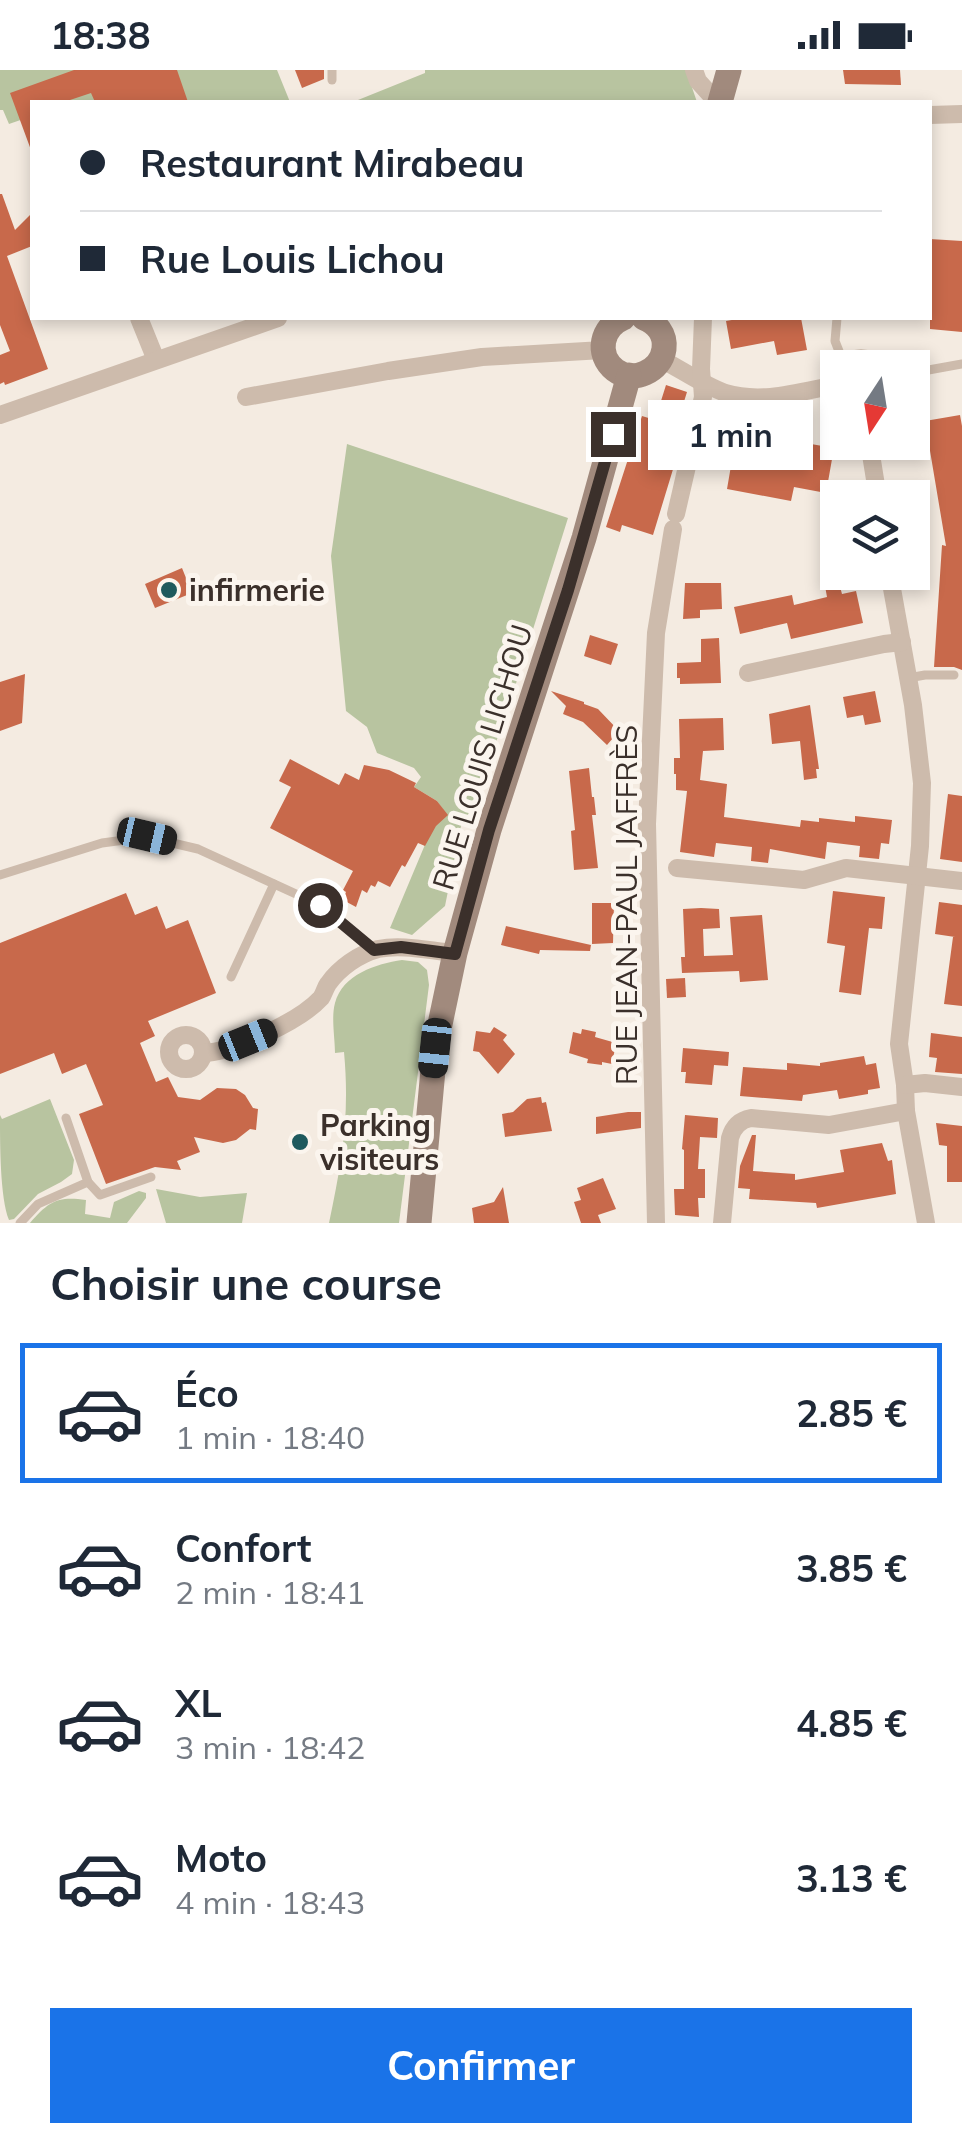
<!DOCTYPE html>
<html lang="fr">
<head>
<meta charset="utf-8">
<style>
  :root { --surface:#fff; --page:#f2f2f3; --text:#1f2937; --muted:#747a83; --line:#e0e1e3; --accent:#1a73e8 }
  body { margin:0; font-family:Mulish,sans-serif; background:var(--page); color:var(--text); height:100vh; display:flex; flex-direction:column; font-size:38px; white-space:nowrap }
  * { box-sizing:border-box; margin:0 }
  p { font-size:32px; color:var(--muted) }
  .icon { flex:none; width:55px; height:55px; fill:none; stroke:currentColor; stroke-width:2; stroke-linecap:round; stroke-linejoin:round }
  .map { position:relative; height:1153px; overflow:hidden }
  .sheet { display:flex; flex-direction:column; background:var(--surface); flex:1 }
  .sheet>* { flex:none }
  .top-card { position:absolute; left:30px; top:30px; width:902px; height:220px; border-radius:0px; box-shadow:0 5px 15px #0003; display:grid; align-content:center; height:220px; padding:0 50px; background:var(--surface) }
  .needle { width:65px; rotate:192deg }
  .fabs { position:absolute; left:820px; top:280px; display:grid; gap:20px }
  .fabs a { display:grid; place-items:center; width:110px; height:110px; border-radius:0px; background:var(--surface); box-shadow:0 5px 15px #0003; font-size:50px }
  .end { position:absolute; width:45px; height:45px; margin:-22px; border:12px solid #3b302b; background:#fff; box-shadow:0 0 0 5px #fff }
  .from { border-radius:50% }
  .bubble { position:absolute; height:70px; border-radius:0px; background:var(--surface); box-shadow:0 5px 15px #0003; font-size:32px; font-weight:700; line-height:70px; text-align:center }
  .car { position:absolute; width:30px; height:60px; margin:-30px -15px; border-radius:12px; box-shadow:0 0 8px 2px #0007; background:linear-gradient(#222 24%,#8ab4d8 0 40%,#222 0 76%,#8ab4d8 0 86%,#222 0) }
  .top-card b { display:flex; align-items:center; gap:35px; height:95px; font-size:38px }
  .top-card b+b { border-top:2px solid var(--line) }
  .top-card i { width:25px; height:25px; background:var(--text) }
  ul { padding:0; list-style:none }
  li { display:flex; align-items:center; gap:30px; height:140px; margin:0 20px 15px; padding:0 30px; border:5px solid transparent; border-radius:0px }
  li div { flex:1 }
  li b { display:block; font-size:38px }
  li em { font-style:normal; font-weight:700 }
  li.on { border-color:var(--accent) }
  li>.icon { width:90px; height:90px; stroke-width:1.5 }
  h2 { padding:0 50px; font-size:45px; line-height:120px }
  .action { display:flex; gap:20px; margin-top:auto; padding:20px 50px }
  .action a { flex:1; height:115px; border-radius:0px; background:var(--accent); color:#fff; font-size:40px; font-weight:700; line-height:115px; text-align:center }
  .status { display:flex; justify-content:space-between; align-items:center; height:70px; padding:0 50px; background:var(--surface); direction:ltr }
  .status svg { height:28px; fill:currentColor }
  .map>svg:first-child { display:block }
</style>
</head>
<body>
<div class="status"><b>18:38</b><svg viewBox="0 0 49 12"><path d="M0 12V9h3v3zM5 12V6h3v6zM10 12V3h3v9zM15 12V0h3v12zM26 1h20v11H26zM47 4h2v5h-2z"/></svg></div>
<div class="map">
<svg width="962" height="1153" viewBox="0 0 962 1153">
  <rect width="100%" height="100%" fill="#f4ebe1"/>
  <g fill="#b8c4a0">
    <path d="M0,0H277L290,32H32V46L9,54L3,40H0Z"/>
    <path d="M425,0H686L697,32H353L425,3Z"/>
    <path d="M347,374L568,448L513,623L475,733L461,756L445,836L412,865L390,858L432,758L447,745L437,731L414,717L421,707L414,698L377,683L367,657L346,641L331,486Z"/>
    <path d="M402,890L418,892L427,900L429,915L399,1153H329C342,1091 350,1046 344,982L335,983C335,968 331,947 335,933C343,904 376,894 402,890Z"/>
    <path d="M50,1029L74,1090L72,1104L61,1112L38,1124L14,1149L9,1150C0,1128 0,1073 0,1045L2,1049Z"/>
    <path d="M156,1119L200,1127L247,1123L242,1153H166Z"/>
    <path d="M139,1121L146,1123V1128L127,1153H30C49,1131 58,1126 86,1130L85,1144L110,1148L114,1132Z"/>
  </g>
  <g fill="#c8694b">
    <path d="M74,0H177L188,32H95L91,23L64,32H32V80H31L10,23Z"/>
    <path d="M295,0H324V9L302,18Z"/>
    <path d="M843,0H900L901,15L845,14Z"/>
    <path d="M0,124H2L15,160L32,143V176L7,186L48,299L5,315L4,312L0,314V285L10,281L0,255Z"/>
    <path d="M930,169L962,171V262L930,259Z"/>
    <path d="M743,248H801L807,280L777,285L774,271L731,279L726,251Z"/>
    <path d="M666,315L687,322L665,392L674,396L653,465L622,455L620,462L606,457L642,346L655,350Z"/>
    <path d="M960,345L962,356V600L954,597H934L942,475L946,476L925,351Z"/>
    <path d="M737,361L834,378L826,423L794,417L791,431L727,419Z"/>
    <path d="M182,498L192,523L155,538L145,514Z"/>
    <path d="M685,513H721L722,539L700,540V548L683,549Z"/>
    <path d="M839,513L842,524L856,521L863,553L791,569L787,553L740,564L734,537L792,525L794,535L827,527L825,516Z"/>
    <path d="M590,565L618,574L611,595L584,586Z"/>
    <path d="M719,568L721,613L680,614V608H677V593L701,592V569Z"/>
    <path d="M25,604L22,653L0,661V612Z"/>
    <path d="M551,621L584,632V634L598,639L619,661L607,675L583,652L563,644L566,636Z"/>
    <path d="M875,621L881,652L865,655L863,645L847,648L843,627Z"/>
    <path d="M810,635L819,699H816L817,708L804,710L800,671L772,674L769,644Z"/>
    <path d="M723,648L724,680L703,681L700,710L727,714L724,747L800,757L801,750L819,752V748L855,752V746L892,750L889,774L881,773L879,789L859,787L860,776L827,772L825,789L770,779L768,793L751,791L752,777L716,773L714,787L680,782L687,721L676,720V704H674V688H680L679,649Z"/>
    <path d="M290,689L339,715L345,703L359,710L364,695L389,700L416,713L414,717L437,731L448,745L436,756L425,776L418,773L405,797L402,795L390,817L378,811L375,817L371,815L367,823L362,820L356,837L343,830L346,822L343,820L353,801L270,758L291,717L279,711Z"/>
    <path d="M589,698L592,727H594L596,745H592L598,798L574,800L571,761L575,760L569,701Z"/>
    <path d="M948,724L962,726V792L940,789Z"/>
    <path d="M833,821L885,827L882,859L869,858L861,925L839,922L845,876L827,873Z"/>
    <path d="M126,823L135,845L157,836L166,859L188,850L216,923L148,951L155,966L140,973L156,1012L168,1007L178,1027L200,1030L217,1018L236,1019L245,1025L253,1038L258,1039L256,1060L250,1059L236,1070L223,1073L194,1067L200,1082L177,1091L181,1100L155,1097L106,1114L79,1044L103,1035L86,994L62,1004L54,983L0,1004V873Z"/>
    <path d="M939,832L962,835V936L944,934L953,867H955L935,864Z"/>
    <path d="M592,833H614L613,873L592,874Z"/>
    <path d="M701,838L719,839L720,858L703,859L704,886L733,885L730,847L762,845L768,910L740,912L739,901L682,903L681,887H685L683,839Z"/>
    <path d="M506,856L591,875L590,881L540,880L539,884L501,875Z"/>
    <path d="M685,908L686,927L667,928L666,909Z"/>
    <path d="M494,957L507,965L503,970L515,984L498,1004L479,982L473,981L476,961L490,963Z"/>
    <path d="M582,959L596,962L595,967L616,973L612,994L602,992V995L587,993L588,989L569,983L573,962L581,964Z"/>
    <path d="M931,963L962,967V1004L935,1002L937,988L929,987Z"/>
    <path d="M683,978L729,982L728,996L714,995L712,1015L685,1013L686,1002H681Z"/>
    <path d="M864,986L866,995L876,993L880,1018L868,1020V1024L839,1029L837,1020L803,1025L802,1031L740,1026L743,997L787,1000V993L820,996V993Z"/>
    <path d="M541,1027L542,1033L546,1032L552,1061L505,1067L502,1044L513,1042L527,1029Z"/>
    <path d="M628,1042H641V1058L596,1064V1047Z"/>
    <path d="M685,1045L718,1048L717,1068L700,1067L698,1099H705V1128H698L699,1147L675,1145L674,1119H684V1080L682,1079Z"/>
    <path d="M936,1053L962,1056V1112H947V1076L939,1075Z"/>
    <path d="M752,1065H756L753,1101L795,1104V1110L844,1102L840,1080L882,1073L888,1091L892,1090L896,1124L817,1138L816,1133L749,1129L750,1119L738,1118L740,1096Z"/>
    <path d="M603,1108L616,1139L598,1145L601,1153H581L574,1132L581,1130L577,1118Z"/>
    <path d="M503,1117L509,1153H474L472,1138L494,1132Z"/>
  </g>
  <g fill="none" stroke-linecap="round" stroke-linejoin="round">
    <g stroke="#cdbbac" stroke-width="9">
      <path d="M332,0V10"/>
      <path d="M837,248L835,271L844,294"/>
      <path d="M912,303L962,294"/>
      <path d="M912,449L919,459L922,485"/>
      <path d="M908,608L925,605H954"/>
      <path d="M0,805L102,773L147,767L198,779L320,835L374,880"/>
      <path d="M231,907L274,814"/>
      <path d="M88,1112L100,1125L151,1107"/>
      <path d="M20,1153L38,1134L88,1112L66,1048"/>
    </g>
    <g stroke="#cdbbac" stroke-width="18">
      <path d="M694,0L698,11L717,32"/>
      <path d="M930,45L962,44"/>
      <path d="M139,248L156,290"/>
      <path d="M661,289C682,300 703,315 725,323C762,334 799,322 836,315"/>
      <path d="M841,298C854,285 868,285 881,298"/>
      <path d="M246,327L388,301L482,287L603,280"/>
      <path d="M0,345L278,248"/>
      <path d="M869,372L878,428"/>
      <path d="M676,444L703,327L701,299L703,248"/>
      <path d="M889,502L913,635L922,713L920,776L899,974L905,1015L906,1041L926,1153"/>
      <path d="M748,603L884,574L902,572"/>
      <path d="M677,798L804,810L846,798L962,811"/>
      <circle cx="186" cy="982" r="17"/>
      <path d="M203,983C234,982 300,951 321,928C324,924 325,918 328,914C339,898 359,884 378,879C403,874 430,881 455,883"/>
      <path d="M905,1015L925,1013L962,1017"/>
      <path d="M656,1153L647,754L656,563L673,459"/>
      <path d="M722,1153L730,1068C733,1057 740,1050 751,1048L829,1055L906,1041"/>
    </g>
    <g stroke="#a18a7d" stroke-width="25">
      <path d="M720,32L729,0"/>
      <path d="M623,248C602,257 595,284 615,300C633,314 661,301 664,279C666,264 656,253 644,248"/>
      <path d="M419,1153L435,978L455,883L489,760L584,468L629,305"/>
    </g>
  </g>
  <g fill="none" stroke-linecap="round" stroke-linejoin="round">
    <path stroke="#3b302b" stroke-width="12" d="M320,835L374,880L401,877L455,884L489,760L568,520L613,364"/>
  </g>
  <g fill="#1f5a5e" stroke="#fbf5ee" stroke-width="4">
    <circle cx="169" cy="520" r="10"/>
    <circle cx="300" cy="1072" r="10"/>
  </g>
  <g text-anchor="middle" dominant-baseline="central" stroke-width="10" stroke-linejoin="round" paint-order="stroke">
    <g font-size="30" font-weight="bold" fill="#3b302b" stroke="#fbf5ee" text-anchor="start">
      <text x="189" y="520">infirmerie</text>
      <text x="320" y="1055">Parking<tspan x="320" dy="34">visiteurs</tspan></text>
    </g>
    <g font-size="30" fill="#3b302b" stroke="#fbf5ee">
      <text transform="translate(482 687) rotate(-73)">RUE LOUIS LICHOU</text>
      <text transform="translate(626 835) rotate(-90)">RUE JEAN-PAUL JAFFRÈS</text>
    </g>
  </g>
</svg>
<div class="fabs">
<a><svg class="needle" viewBox="-14 -14 28 28"><path d="M0-13l5 13h-10z" fill="#e53935"/><path d="M0 13l5-13h-10z" fill="#747a83"/></svg></a>
<a><svg class="icon" aria-label="layers" viewBox="0 0 24 24"><path d="M12 4l9 5-9 5-9-5zM3 14l9 5 9-5"/></svg></a>
</div>
<i class="end from" style="left:320px;top:835px"></i>
<i class="end" style="left:613px;top:364px"></i>
<div class="bubble" style="left:648px;top:330px;width:165px">1 min</div>
<i class="car" style="left:147px;top:766px;rotate:103deg"></i>
<i class="car" style="left:248px;top:970px;rotate:68deg"></i>
<i class="car" style="left:435px;top:978px;rotate:186deg"></i>
<div class="top-card">
<b><i class="from"></i>Restaurant Mirabeau</b>
<b><i></i>Rue Louis Lichou</b>
</div>
</div>
<section class="sheet">
<h2>Choisir une course</h2>
<ul>
<li class="on"><svg class="icon" aria-label="car" viewBox="0 0 24 24"><path d="M5 17H2v-5l4-1 3-4h7l3 4 3 1v5h-3M9 17h6M6 11h13"/><circle cx="7" cy="17" r="2"/><circle cx="17" cy="17" r="2"/></svg><div><b>Éco</b><p>1 min · 18:40</p></div><em>2.85 €</em></li>
<li><svg class="icon" aria-label="car" viewBox="0 0 24 24"><path d="M5 17H2v-5l4-1 3-4h7l3 4 3 1v5h-3M9 17h6M6 11h13"/><circle cx="7" cy="17" r="2"/><circle cx="17" cy="17" r="2"/></svg><div><b>Confort</b><p>2 min · 18:41</p></div><em>3.85 €</em></li>
<li><svg class="icon" aria-label="car" viewBox="0 0 24 24"><path d="M5 17H2v-5l4-1 3-4h7l3 4 3 1v5h-3M9 17h6M6 11h13"/><circle cx="7" cy="17" r="2"/><circle cx="17" cy="17" r="2"/></svg><div><b>XL</b><p>3 min · 18:42</p></div><em>4.85 €</em></li>
<li><svg class="icon" aria-label="car" viewBox="0 0 24 24"><path d="M5 17H2v-5l4-1 3-4h7l3 4 3 1v5h-3M9 17h6M6 11h13"/><circle cx="7" cy="17" r="2"/><circle cx="17" cy="17" r="2"/></svg><div><b>Moto</b><p>4 min · 18:43</p></div><em>3.13 €</em></li>
</ul>
<div class="action"><a>Confirmer</a></div>
</section>
</body>
</html>
